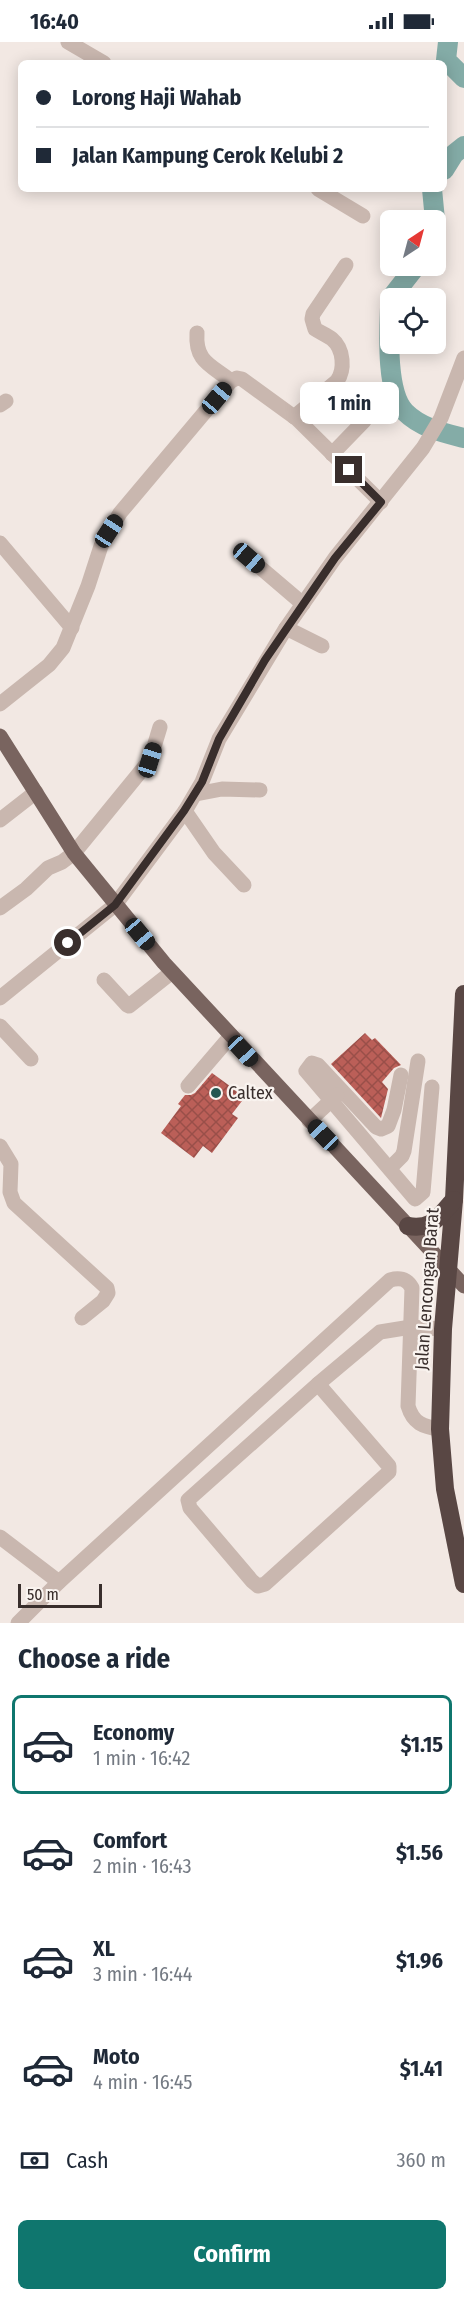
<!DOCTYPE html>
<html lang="en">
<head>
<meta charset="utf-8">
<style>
  :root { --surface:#fff; --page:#f2f2f3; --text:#1f2937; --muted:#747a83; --line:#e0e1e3; --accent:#0f766e }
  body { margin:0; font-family:"Fira Sans Condensed",sans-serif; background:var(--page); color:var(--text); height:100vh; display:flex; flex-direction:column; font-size:22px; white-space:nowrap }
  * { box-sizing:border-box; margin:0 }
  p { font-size:20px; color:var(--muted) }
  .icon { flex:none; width:33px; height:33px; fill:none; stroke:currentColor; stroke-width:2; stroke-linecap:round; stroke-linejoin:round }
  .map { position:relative; height:1581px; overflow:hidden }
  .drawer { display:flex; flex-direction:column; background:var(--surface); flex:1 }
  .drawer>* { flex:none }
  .banner { position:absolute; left:18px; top:18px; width:429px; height:132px; border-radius:9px; box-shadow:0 3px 15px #0003; display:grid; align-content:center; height:132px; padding:0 18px; background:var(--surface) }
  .needle { width:39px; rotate:36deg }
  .buttons { position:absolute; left:380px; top:168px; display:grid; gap:12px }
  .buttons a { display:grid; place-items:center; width:66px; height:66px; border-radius:9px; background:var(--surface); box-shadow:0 3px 15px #0003; font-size:30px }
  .scale { position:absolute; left:18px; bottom:15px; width:84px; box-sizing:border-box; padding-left:6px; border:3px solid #392e2c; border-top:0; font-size:16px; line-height:21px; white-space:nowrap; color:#392e2c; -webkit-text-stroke:4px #f9f3ef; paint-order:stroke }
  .end { position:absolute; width:27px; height:27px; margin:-14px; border:8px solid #392e2c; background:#fff; box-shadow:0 0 0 3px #fff }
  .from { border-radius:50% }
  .bubble { position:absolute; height:42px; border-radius:9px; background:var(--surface); box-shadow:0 3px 15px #0003; font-size:20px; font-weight:700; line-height:42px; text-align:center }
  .car { position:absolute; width:18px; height:36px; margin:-18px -9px; border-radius:8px; box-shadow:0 0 4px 2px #0007; background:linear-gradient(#222 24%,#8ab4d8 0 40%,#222 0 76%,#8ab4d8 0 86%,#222 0) }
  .banner b { display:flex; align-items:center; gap:21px; height:57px; font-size:22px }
  .banner b+b { border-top:2px solid var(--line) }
  .banner i { width:15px; height:15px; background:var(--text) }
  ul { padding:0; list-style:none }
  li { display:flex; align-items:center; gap:18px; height:99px; margin:0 12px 9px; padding:0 6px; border:3px solid transparent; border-radius:9px }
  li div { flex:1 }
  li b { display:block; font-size:22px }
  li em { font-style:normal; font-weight:700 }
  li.selected { border-color:var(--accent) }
  li>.icon { width:54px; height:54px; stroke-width:1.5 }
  h2 { padding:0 18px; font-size:27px; line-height:72px }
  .pay { display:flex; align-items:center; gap:15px; height:66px; padding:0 18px; font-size:22px }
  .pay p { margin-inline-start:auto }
  .cta { display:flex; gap:12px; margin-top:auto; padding:12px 18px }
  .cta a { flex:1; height:69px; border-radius:9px; background:var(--accent); color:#fff; font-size:24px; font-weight:700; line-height:69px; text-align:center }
  .status { display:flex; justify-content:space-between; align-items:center; height:42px; padding:0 30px; background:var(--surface); direction:ltr }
  .status svg { height:16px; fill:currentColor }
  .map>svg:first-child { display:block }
</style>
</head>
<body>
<div class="status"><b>16:40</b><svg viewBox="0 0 49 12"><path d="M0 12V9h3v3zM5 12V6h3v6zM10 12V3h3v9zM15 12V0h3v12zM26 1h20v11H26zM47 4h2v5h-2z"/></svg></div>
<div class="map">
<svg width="464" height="1581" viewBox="0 0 464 1581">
  <defs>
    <pattern id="building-cross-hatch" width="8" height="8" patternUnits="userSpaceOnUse" patternTransform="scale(1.5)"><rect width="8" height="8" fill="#bb5f58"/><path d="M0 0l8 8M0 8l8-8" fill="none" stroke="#994f49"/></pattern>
  </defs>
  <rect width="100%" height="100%" fill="#f2e8e3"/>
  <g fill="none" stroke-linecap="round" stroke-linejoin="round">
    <g stroke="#84aca7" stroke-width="20">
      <path d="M448,0L446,18L464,36"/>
      <path d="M444,128L454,112L464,104"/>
      <path d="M432,147L435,178"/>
      <path d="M391,256L416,224"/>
      <path d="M390,266C389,292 386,351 405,370C421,386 444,391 464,396"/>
    </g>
  </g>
  <g fill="url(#building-cross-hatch)">
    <path d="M365,991L372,998L375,996L401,1023L394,1026L382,1040L388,1047L381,1076L331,1022Z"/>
    <path d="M212,1031L245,1055L232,1072L238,1076L212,1111L203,1104L194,1116L161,1091L181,1064L178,1062L185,1053H191L195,1051Z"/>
  </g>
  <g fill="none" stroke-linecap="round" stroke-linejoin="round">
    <g stroke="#c9b7af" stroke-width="15">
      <path d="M68,0L104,21"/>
      <path d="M318,147L363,174"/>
      <path d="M197,291C195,320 211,323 231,339"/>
      <path d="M0,363L6,359"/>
      <path d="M294,375L337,339C345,328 344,307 332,297C327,293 321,291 315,287L312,277L313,272L346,223"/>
      <path d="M332,412L364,379"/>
      <path d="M0,501L72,586"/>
      <path d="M249,516L303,562"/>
      <path d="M286,586L322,604"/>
      <path d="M0,662L49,623L63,606L88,544L101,504L120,471L231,339L237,336L242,337L297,377L381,460"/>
      <path d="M196,752L222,747L260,748"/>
      <path d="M185,769L214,811L244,843"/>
      <path d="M0,778L36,750"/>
      <path d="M0,866L26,847L48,826L62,820L74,811L150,718L160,685"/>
      <path d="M104,938L127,963L129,964L172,930"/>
      <path d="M0,956L115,863L185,769L202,740L219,697L286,586L335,516L423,406L441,376L464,316"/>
      <path d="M0,984L31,1017"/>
      <path d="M401,1033L394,1068L388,1084L381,1087L376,1085L318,1023L312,1021L306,1029L415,1157L423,1150L432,1045"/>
      <path d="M188,1044L230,995"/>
      <path d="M309,1079L337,1053"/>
      <path d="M0,1104L11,1122L10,1150L14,1161L107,1246L108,1251L103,1259L82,1276"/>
      <path d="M390,1126L402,1114L404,1109L418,1019"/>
      <path d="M318,1342L389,1424V1430L265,1542L258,1544L252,1539L190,1466L188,1458Z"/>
      <path d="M318,1342L380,1290L411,1285L443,1287"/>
      <path d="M0,1495L59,1540"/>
      <path d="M18,1581L59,1540L390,1238C401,1235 407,1237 412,1246L408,1364C413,1381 423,1385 440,1387"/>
    </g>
    <path stroke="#79645f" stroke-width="15" d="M0,694L74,811L164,921L464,1244"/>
    <g stroke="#594744" stroke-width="18">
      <path d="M464,952L454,1158L443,1287L440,1387L445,1447L464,1542"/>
      <path d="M408,1184C433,1188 438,1175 454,1158"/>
    </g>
  </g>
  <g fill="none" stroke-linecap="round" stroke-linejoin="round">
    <path stroke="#392e2c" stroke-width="8" d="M68,901L115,863L184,769L202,740L219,697L265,618L335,516L381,460L349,428"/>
  </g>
  <circle fill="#255752" stroke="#f9f3ef" stroke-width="2" cx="216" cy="1051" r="6"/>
  <g text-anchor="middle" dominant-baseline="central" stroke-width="4.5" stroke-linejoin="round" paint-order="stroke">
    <g font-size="18" fill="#392e2c" stroke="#f9f3ef" text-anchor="start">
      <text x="228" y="1051">Caltex</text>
    </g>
    <g font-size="18" fill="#392e2c" stroke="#f9f3ef">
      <text transform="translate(427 1247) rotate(-86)">Jalan Lencongan Barat</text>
    </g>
  </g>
</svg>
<div class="buttons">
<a><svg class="needle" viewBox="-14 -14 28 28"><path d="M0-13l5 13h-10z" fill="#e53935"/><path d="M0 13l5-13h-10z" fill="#747a83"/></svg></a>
<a><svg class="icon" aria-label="locate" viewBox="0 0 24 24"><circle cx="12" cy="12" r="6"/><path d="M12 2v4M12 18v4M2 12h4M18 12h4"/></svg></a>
</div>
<div class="scale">50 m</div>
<i class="end from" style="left:68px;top:901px"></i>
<i class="end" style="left:349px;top:428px"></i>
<div class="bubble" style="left:300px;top:340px;width:99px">1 min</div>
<i class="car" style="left:217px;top:356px;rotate:40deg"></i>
<i class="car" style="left:109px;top:489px;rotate:33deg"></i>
<i class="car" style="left:249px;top:516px;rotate:131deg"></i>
<i class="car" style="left:150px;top:718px;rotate:17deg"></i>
<i class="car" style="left:140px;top:892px;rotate:140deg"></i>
<i class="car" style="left:243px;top:1009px;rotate:137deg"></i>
<i class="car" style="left:323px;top:1093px;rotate:316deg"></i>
<div class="banner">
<b><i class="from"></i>Lorong Haji Wahab</b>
<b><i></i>Jalan Kampung Cerok Kelubi 2</b>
</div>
</div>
<section class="drawer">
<h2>Choose a ride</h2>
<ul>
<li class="selected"><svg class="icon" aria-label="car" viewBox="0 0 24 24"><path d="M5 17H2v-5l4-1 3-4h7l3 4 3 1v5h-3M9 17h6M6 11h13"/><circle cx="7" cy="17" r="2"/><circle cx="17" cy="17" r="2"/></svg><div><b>Economy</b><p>1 min · 16:42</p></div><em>$1.15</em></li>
<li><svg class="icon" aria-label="car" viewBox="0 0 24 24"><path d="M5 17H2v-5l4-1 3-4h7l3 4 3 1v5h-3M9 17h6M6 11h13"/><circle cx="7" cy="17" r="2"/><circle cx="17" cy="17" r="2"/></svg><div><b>Comfort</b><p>2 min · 16:43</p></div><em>$1.56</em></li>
<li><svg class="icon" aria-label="car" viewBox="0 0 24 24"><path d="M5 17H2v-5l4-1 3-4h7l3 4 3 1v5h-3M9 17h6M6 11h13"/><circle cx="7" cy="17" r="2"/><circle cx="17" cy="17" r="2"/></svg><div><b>XL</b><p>3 min · 16:44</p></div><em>$1.96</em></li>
<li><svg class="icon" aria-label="car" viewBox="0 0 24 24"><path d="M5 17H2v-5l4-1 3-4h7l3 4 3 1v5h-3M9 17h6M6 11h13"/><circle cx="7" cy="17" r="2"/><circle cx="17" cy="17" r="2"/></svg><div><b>Moto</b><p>4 min · 16:45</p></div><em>$1.41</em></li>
</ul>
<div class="pay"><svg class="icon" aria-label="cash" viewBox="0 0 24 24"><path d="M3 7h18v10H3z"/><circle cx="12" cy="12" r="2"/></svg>Cash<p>360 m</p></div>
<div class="cta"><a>Confirm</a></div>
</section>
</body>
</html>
